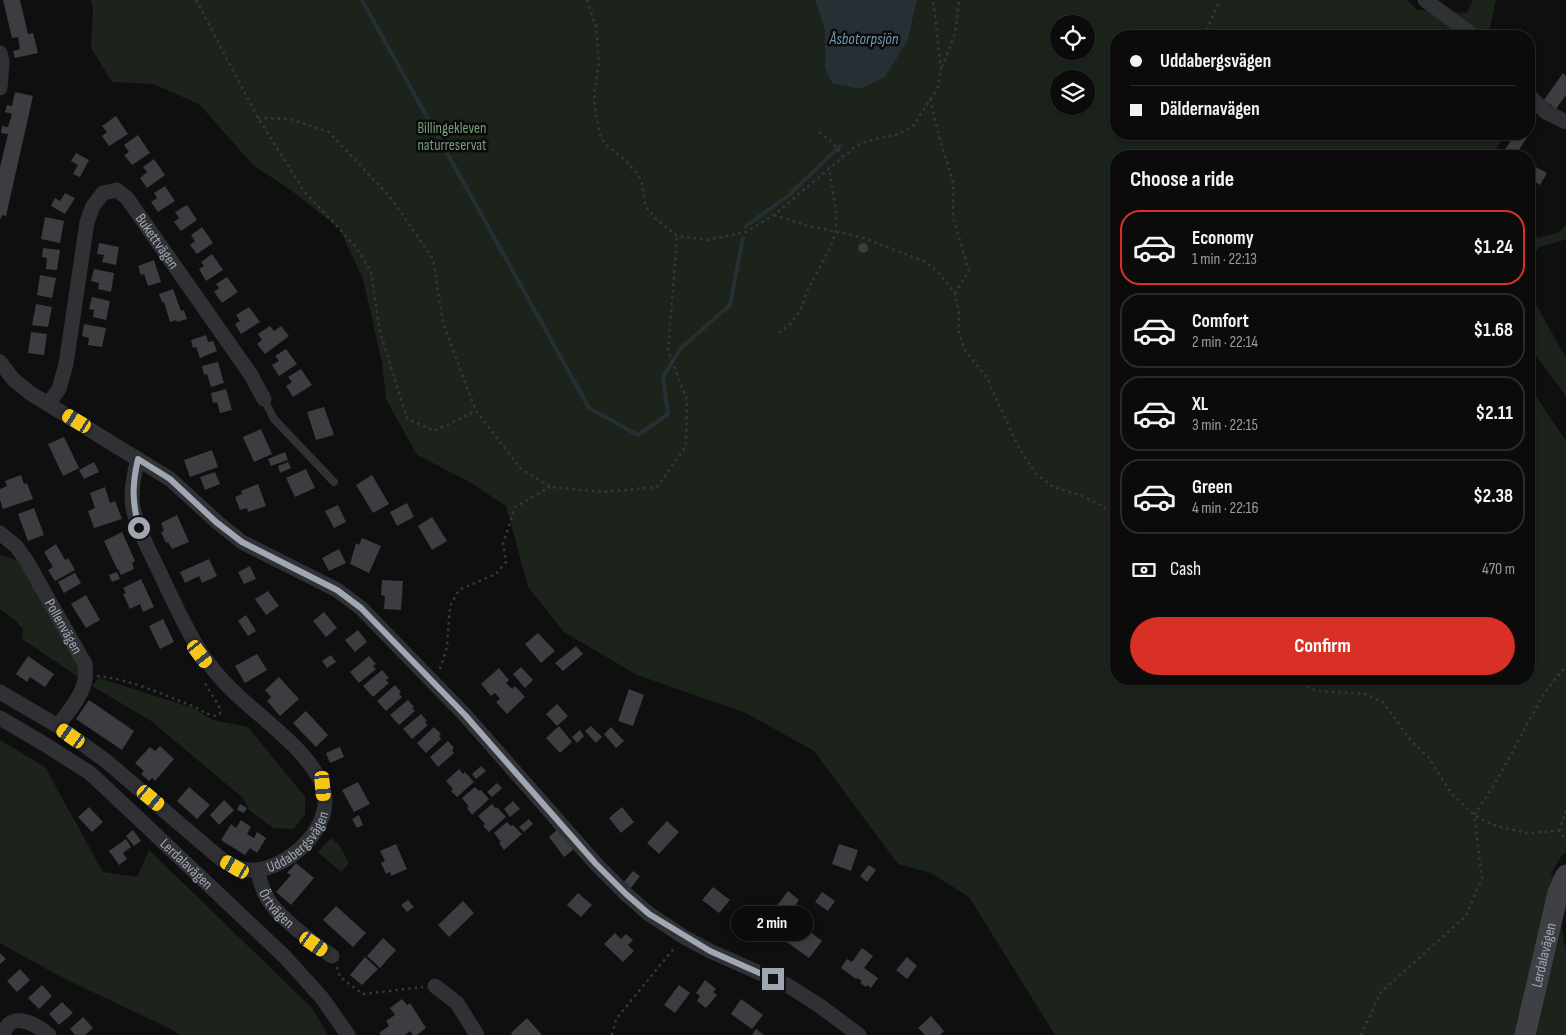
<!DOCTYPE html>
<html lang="en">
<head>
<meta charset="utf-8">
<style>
  :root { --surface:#0b0b0c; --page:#19191a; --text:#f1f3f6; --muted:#9a9b9d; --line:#2b2b2d; --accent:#d93025 }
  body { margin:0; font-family:"Sofia Sans Condensed",sans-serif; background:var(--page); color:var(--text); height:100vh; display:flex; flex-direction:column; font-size:19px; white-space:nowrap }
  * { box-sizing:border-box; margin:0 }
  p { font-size:16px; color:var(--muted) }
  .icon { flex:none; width:28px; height:28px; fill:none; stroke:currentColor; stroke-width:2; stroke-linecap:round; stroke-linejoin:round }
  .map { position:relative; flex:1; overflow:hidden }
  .details { position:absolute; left:1110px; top:150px; width:425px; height:535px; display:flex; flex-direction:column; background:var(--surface); border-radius:20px; box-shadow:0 2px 8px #0003,0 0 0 1px var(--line) }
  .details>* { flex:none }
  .banner { position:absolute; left:1110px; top:30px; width:425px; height:110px; border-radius:20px; box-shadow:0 2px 8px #0003,0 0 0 1px var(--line); display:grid; align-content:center; height:110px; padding:0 20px; background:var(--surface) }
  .buttons { position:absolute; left:1050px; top:15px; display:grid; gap:10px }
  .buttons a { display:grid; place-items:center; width:45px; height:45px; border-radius:50%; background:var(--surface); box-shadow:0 2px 8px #0003,0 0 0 1px var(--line); font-size:25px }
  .end { position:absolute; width:22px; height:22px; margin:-11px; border:6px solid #9fa7b2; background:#111; box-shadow:0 0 0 2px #111 }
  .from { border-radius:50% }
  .bubble { position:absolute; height:35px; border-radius:18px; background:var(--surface); box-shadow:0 2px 8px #0003,0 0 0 1px var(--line); font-size:16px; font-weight:700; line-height:35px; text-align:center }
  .car { position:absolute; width:15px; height:30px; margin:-15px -8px; border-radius:6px; box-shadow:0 0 4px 1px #0007; background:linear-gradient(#f5c518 24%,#345 0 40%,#f5c518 0 76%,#345 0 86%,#f5c518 0) }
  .banner b { display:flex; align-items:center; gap:18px; height:48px; font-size:19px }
  .banner b+b { border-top:1px solid var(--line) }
  .banner i { width:12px; height:12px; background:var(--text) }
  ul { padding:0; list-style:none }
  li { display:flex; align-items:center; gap:15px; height:75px; margin:0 10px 8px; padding:0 10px; border:2px solid var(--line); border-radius:20px }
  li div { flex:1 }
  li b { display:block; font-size:19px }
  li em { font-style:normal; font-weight:700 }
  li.selected { border-color:var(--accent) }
  li>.icon { width:45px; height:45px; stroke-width:1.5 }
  h2 { padding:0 20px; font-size:22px; line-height:60px }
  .pay { display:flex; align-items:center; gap:12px; height:55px; padding:0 20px; font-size:19px }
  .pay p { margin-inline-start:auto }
  .action { display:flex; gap:10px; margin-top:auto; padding:10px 20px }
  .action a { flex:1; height:58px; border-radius:30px; background:var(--accent); color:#fff; font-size:20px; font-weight:700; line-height:58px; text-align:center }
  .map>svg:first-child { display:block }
</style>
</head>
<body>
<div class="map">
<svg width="1566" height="1035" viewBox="0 0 1566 1035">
  <rect width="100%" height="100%" fill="#0f0f10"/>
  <g fill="#1b231b" fill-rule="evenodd">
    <path d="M91,0H815L825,31V68L832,84L860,89L908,40L917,0H1407L1417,10L1467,13L1473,0H1496L1488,36H1116V134H1505L1492,156H1116V679H1529V386L1566,441V852L1562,855L1550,876L1554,875L1565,948L1566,943V1035H1055L969,897L931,873L898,864L814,751L746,713L637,675L564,632L528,587L506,506L468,481L417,455L386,399L382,363L363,279L339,228L292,191L253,165L199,104L153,84L112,82L91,48L93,9ZM1059,24H1086V51H1059ZM1059,79H1086V106H1059Z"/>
    <path d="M1566,225V238L1564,240L1539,247L1529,260V233L1539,238L1559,232Z"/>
    <path d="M1529,292L1566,358V396L1529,346Z"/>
    <path d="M0,555L19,561L78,663L80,672L77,676L22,639L23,629L16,621L0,609Z"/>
    <path d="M99,678L193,708L213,720L248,727L305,797V814L294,829L273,828L249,810L243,798L151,721L92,686Z"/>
    <path d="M0,740L45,767L103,872L137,877L149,850L312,1008L328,1035H180L173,1030L63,978L0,943Z"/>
    <path d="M331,838L340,846L349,863L341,872L318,852Z"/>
  </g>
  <path fill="#252f34" d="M815,0H917L908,40L885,77L860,89L832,84L825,68V31Z"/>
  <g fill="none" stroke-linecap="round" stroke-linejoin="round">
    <g stroke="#252f34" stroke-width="4">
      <path d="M362,0L589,408L638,435L668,414L663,377L680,349L730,305L743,238"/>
      <path d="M745,227L789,195L840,146"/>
    </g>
  </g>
  <g fill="#3b3d40">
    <path d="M3,0H20L28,34L33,33L38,53L15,58L13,51L20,49L18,37L12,38Z"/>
    <path d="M1563,73L1566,76V95L1556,109L1544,100Z"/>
    <path d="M15,92L33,96L6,216L2,215L0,220V167L8,134L1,133L2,126L8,127L12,114L5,112L7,105L12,106Z"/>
    <path d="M116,116L128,134L109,146L102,136L107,132L102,126Z"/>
    <path d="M1515,134H1524L1528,136L1515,156H1501Z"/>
    <path d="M138,135L150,153L132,165L124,155L129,152L124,145Z"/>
    <path d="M76,153L89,160L80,177L73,174L78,165L71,161Z"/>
    <path d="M154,159L165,175L147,188L140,178L147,172L143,167Z"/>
    <path d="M1530,164L1547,173L1540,185L1529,178V167Z"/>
    <path d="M165,186L175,201L158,212L151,202L157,198L154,193Z"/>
    <path d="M65,193L75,198L65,214L51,206L55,198L60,201Z"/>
    <path d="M187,205L197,220L181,231L174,222L179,218L175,212Z"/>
    <path d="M45,217L64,221L60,243L41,239Z"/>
    <path d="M202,227L213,243L197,254L190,245L195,241L191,235Z"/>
    <circle cx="863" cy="248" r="5"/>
    <path d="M99,243L119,247L116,265L102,262L104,255L97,254Z"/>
    <path d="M43,248L60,250L57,270L46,269L47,258L42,257Z"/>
    <path d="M212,254L223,270L206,281L199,269L204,266L201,262Z"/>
    <path d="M154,260L161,282L148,286L144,274L141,275L138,266Z"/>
    <path d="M94,269L114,273L111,292L98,289L99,283L91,281Z"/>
    <path d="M40,275L56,278L52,298L37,295Z"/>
    <path d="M227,277L238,292L222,303L214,292L219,288L216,284Z"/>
    <path d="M173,289L181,311L184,310L187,319L177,322L176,320L170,322L164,302H162L159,294Z"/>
    <path d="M92,297L110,301L106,320L93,317L94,310L89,309Z"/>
    <path d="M36,304L52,307L48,327L32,325Z"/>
    <path d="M249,307L260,322L241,334L235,324L240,321L236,315Z"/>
    <path d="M84,324L106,328L102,347L88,345L89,338L82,336Z"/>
    <path d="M270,326L274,331L281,326L289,336L265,354L257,344L262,340L258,334Z"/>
    <path d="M31,332L47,334L44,355L28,353Z"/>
    <path d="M206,335L208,342L213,341L217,351L200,358L196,347L193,348L191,340Z"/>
    <path d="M286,349L297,364L279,376L272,365L279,361L275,356Z"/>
    <path d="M218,362L224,383L211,387L207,374L204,375L202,366Z"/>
    <path d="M301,369L312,385L293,397L286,386L292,382L288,377Z"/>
    <path d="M226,389L232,410L220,413L217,402L213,403L211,393Z"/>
    <path d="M324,407L334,435L316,440L307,412Z"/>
    <path d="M261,429L272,454L254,462L243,437Z"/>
    <path d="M64,437L79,468L63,476L48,444Z"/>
    <path d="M212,450L218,467L190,477L184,460Z"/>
    <path d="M285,452L288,460L271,466L268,459Z"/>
    <path d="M94,462L99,472L84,479L79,470Z"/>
    <path d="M288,462L291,468L280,473L278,466Z"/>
    <path d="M306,469L315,488L295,497L286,478Z"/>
    <path d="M215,472L220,484L205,490L200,477Z"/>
    <path d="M21,475L24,484L27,483L33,499L3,509L0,500V489L7,486L5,481Z"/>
    <path d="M372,475L389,504L373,513L356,485Z"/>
    <path d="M258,484L266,506L248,512L247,508L240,510L235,497L242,494L241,491Z"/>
    <path d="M105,487L110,503L115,501L122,519L94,528L88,511L95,508L90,493Z"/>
    <path d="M407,503L414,517L397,526L390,512Z"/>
    <path d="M338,505L346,522L334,528L325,511Z"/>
    <path d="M34,508L44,535L28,541L18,514Z"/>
    <path d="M177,515L189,542L172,549L168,542L166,543L161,532L164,531L161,523Z"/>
    <path d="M432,517L447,541L432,550L418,526Z"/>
    <path d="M122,532L135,561L132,563L134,569L121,575L118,569H117L104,541Z"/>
    <path d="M362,538L381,546L369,573L350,564L356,543L359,545Z"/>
    <path d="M56,544L65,560L68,558L75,570L55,581L48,570L53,567L44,552Z"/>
    <path d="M339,549L346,563L329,571L322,558Z"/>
    <path d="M209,559L217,576L202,583L199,576L185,583L180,572Z"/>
    <path d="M250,566L256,579L244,584L238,572Z"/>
    <path d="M117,572L120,579L112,582L109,575Z"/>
    <path d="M75,573L81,583L64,593L58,582Z"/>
    <path d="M141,579L154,607L143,612L140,604L130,609L123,594L126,593L123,588Z"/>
    <path d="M382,580L403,581L401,610L384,609L385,596L381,595Z"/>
    <path d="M268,591L279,606L266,615L255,599Z"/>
    <path d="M86,595L100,620L86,628L71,604Z"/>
    <path d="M324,612L337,628L326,637L313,621Z"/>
    <path d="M246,615L256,631L248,636L238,621Z"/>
    <path d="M163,619L174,642L160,649L149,626Z"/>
    <path d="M358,630L367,642L355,652L345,640Z"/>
    <path d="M538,633L555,651L541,663L525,644Z"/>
    <path d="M576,646L583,654L563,671L555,663Z"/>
    <path d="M257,654L267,670L245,683L235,666Z"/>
    <path d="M331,655L336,662L327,668L322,661Z"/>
    <path d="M28,656L54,674L45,687L30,677L27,682L16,674Z"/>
    <path d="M369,656L376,664L373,666L376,669L359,683L350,672Z"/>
    <path d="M521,667L533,680L525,688L513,674Z"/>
    <path d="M499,668L509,680L506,683L512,689L515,686L525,697L507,714L496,702L500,699L495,693L491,696L481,684Z"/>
    <path d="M382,670L389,678L386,680L389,683L373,697L363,686Z"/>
    <path d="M279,677L299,699L280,716L267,701L271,697L265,690Z"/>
    <path d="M395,685L401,692L399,694L402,697L386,711L377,701Z"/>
    <path d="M629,689L644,695L633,726L618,721Z"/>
    <path d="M89,700L134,731L122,750L76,719Z"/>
    <path d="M408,700L414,707L412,708L415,711L399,725L390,715Z"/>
    <path d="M557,704L568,716L557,726L546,714Z"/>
    <path d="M306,711L328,735L316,747L293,723Z"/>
    <path d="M421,714L427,721L425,723L428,725L412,739L403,729Z"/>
    <path d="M559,726L572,742L560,753L546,738Z"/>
    <path d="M591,726L602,737L596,743L585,731Z"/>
    <path d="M434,727L441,734L439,736L441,739L426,753L417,743Z"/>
    <path d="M611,727L624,741L616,748L604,734Z"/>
    <path d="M580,730L584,736L577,743L572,737Z"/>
    <path d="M448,741L454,748L452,750L454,753L438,767L430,757Z"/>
    <path d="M160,746L174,759L155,781L152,778L149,781L141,774L144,771L135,763L150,747L155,751Z"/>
    <path d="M340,747L344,757L330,763L326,753Z"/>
    <path d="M481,766L486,771L476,779L472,774Z"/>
    <path d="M459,769L463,774L465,772L474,782L457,797L451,791L453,789L446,781Z"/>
    <path d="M358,782L370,804L354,812L342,790Z"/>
    <path d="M497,783L502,788L492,797L487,792Z"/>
    <path d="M189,787L210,805L197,819L177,801Z"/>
    <path d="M475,787L479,791L481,790L489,799L472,815L467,808L469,807L462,798Z"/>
    <path d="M224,800L234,810L219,825L210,815Z"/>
    <path d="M513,801L520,809L510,817L504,809Z"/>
    <path d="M240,804L247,808L244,813L237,810Z"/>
    <path d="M492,804L496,809L497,807L506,817L489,832L483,826L485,824L478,816Z"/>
    <path d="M89,807L103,822L92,832L78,817Z"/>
    <path d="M622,807L634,822L621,833L609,818Z"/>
    <path d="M359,815L363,825L357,828L352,819Z"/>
    <path d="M529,819L533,824L524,832L519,827Z"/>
    <path d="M241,820L251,827L247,834L254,838L257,832L266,838L257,853L250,848L245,855L221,840L231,824L236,828Z"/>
    <path d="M667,821L679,832L659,854L647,843Z"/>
    <path d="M507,822L511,826L513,825L522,834L504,850L499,843L501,842L494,833Z"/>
    <path d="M558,829L574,849L564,857L549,837Z"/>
    <path d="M133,830L141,841L134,846L126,836Z"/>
    <path d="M126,839L131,847L123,853L127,859L119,865L109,851Z"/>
    <path d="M396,844L407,869L391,876L390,872L386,874L381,863L385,861L380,851Z"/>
    <path d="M839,844L858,850L851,871L832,864Z"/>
    <path d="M296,863L314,878L291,905L276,892L291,875L287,873Z"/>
    <path d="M869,865L876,870L867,882L860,876Z"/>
    <path d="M633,871L640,876L631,888L624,882Z"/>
    <path d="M713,887L730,900L719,913L702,900Z"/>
    <path d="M788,891L799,900L788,916L776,907Z"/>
    <path d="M822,892L835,901L828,911L815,902Z"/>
    <path d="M578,893L592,905L581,917L567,905Z"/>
    <path d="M408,900L414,907L407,912L401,905Z"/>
    <path d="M463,901L474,913L449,937L438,925Z"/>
    <path d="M336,906L366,933L353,947L323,920Z"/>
    <path d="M750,907L757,912L760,908L770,916L767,920L773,925L759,942L736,924Z"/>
    <path d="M793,919L822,941L809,958L780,937Z"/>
    <path d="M615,933L621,939L626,934L633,940L628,945L634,951L623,962L604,944Z"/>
    <path d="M383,938L396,950L380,968L367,956Z"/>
    <path d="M862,948L873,956L864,968L878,978L871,988L867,985L866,987L860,983L862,981L857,978L856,979L841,968L847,959L852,962Z"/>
    <path d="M0,953L6,959L0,964Z"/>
    <path d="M365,957L378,969L362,985L350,975Z"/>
    <path d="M907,957L917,966L907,979L896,970Z"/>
    <path d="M20,969L30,980L17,992L7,981Z"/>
    <path d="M705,980L716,989L713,992L717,995L706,1008L697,1001L700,996L696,993Z"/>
    <path d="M42,985L52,996L39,1009L28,998Z"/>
    <path d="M679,985L690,993L675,1013L664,1005Z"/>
    <path d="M402,999L407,1005L410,1003L426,1028L417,1035H413L410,1031L405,1035H381L379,1033L389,1026L386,1021L395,1015L390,1008Z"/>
    <path d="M741,999L763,1015L752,1029L731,1014Z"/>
    <path d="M62,1002L73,1013L59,1025L49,1014Z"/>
    <path d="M931,1016L944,1031L940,1035H925L918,1028Z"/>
    <path d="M83,1017L93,1028L85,1035H75L70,1029Z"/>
    <path d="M527,1018L542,1035H513L511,1033Z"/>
    <path d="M756,1029L764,1035H752Z"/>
  </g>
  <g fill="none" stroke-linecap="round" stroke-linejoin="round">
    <g stroke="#36383c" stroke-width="2.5" stroke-dasharray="2.5 4" stroke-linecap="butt">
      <path d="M196,0L258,118L304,191L356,247L371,272L380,332L407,418L434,431L476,411"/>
      <path d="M587,0L596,27L599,63L594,93L595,109L600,135L605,144L626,161L638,175L642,183L645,205L655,218L677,236L707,240L746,232L774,215L856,146L867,141L899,134L914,125L938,87L941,68L933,0"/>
      <path d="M1204,36L1220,0"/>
      <path d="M942,67L955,33L959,0"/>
      <path d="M930,99L939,136L953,182V218L969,271L955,293"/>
      <path d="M258,118L290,119L329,132L391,198L433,259L443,323L476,411L520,468L550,487L603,492L657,487L686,446L687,400L668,350L677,236"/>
      <path d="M819,132L832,142L843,156"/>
      <path d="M774,215L808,226L861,237L926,262L940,274L955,293L959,313V334L965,350L987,378L1017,444L1035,473L1053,487L1080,495L1102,506L1116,518"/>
      <path d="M779,333L790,324L801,310L806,293L830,248L836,231V211L829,167"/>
      <path d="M440,669L447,647L450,606L459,590L496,574L506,562L503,544L515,507L550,487"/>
      <path d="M97,676C129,679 159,693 188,704C198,708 206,715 217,716L220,713V708L203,680"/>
      <path d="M1296,679L1307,687L1318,691L1365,694L1383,702L1411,741L1429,758L1451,793L1474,815L1493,825L1526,833L1559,831L1566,839"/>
      <path d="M1559,831L1566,810"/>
      <path d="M337,967L340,977L363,994L423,987"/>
      <path d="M612,1035L616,1019L675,947"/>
      <path d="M1361,1035L1381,992L1466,916L1482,878L1474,815C1500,779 1520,736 1542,697C1549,686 1558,676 1566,666"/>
    </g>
    <path stroke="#303135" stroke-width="8" d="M264,399L274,419L334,482"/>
    <g stroke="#303135" stroke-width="15">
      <path d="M1425,0L1474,36"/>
      <path d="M0,53L2,62L0,88"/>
      <path d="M1529,96L1546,112L1566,122"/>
      <path d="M0,362L13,379L30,393L170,479L217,522L242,542L337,590L361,608L465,715L596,864L626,894L649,914L684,937L710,951L787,985L820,1006L859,1035"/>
      <path id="s1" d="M49,403L59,389L66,364L87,222L93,206L103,193L117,190L127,198L251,375L264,399"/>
      <path id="s2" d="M0,533L16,546L26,560L85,664C89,690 72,706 58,726"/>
      <path id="s3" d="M0,692L58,726L106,761L221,859C230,865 238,869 249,870C287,872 338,825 322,785C309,751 261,718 234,692C196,656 181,616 159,571C149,550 138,530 133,508C130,492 134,474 138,459"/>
      <path id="s4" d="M0,718L41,742L90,773L138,818L285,957L322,998L348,1035"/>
      <path id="s5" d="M257,870C260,880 262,890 268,899C277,916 316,945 332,956"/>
      <path d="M435,986L457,1003L477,1035"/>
      <path d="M3,1035C10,1009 36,1024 49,1035"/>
    </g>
    <path stroke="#3e4045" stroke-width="21" id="s6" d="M1525,1035L1558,893L1566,875"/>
  </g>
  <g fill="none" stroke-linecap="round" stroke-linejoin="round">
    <path stroke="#9fa7b2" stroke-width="6" d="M139,528C132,502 132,485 138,459L170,479L216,522L242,542L337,590L361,608L465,715L596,864L626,894L649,914L710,951L773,979"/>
  </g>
  <g text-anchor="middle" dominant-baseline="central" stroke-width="5" stroke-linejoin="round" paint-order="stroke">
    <g font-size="15" fill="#769e75" stroke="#0a0a0b">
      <text x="452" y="128">Billingekleven<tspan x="452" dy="17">naturreservat</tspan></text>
    </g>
    <g font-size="15" fill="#9fa7b2" stroke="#0a0a0b">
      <text stroke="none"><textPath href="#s1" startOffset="300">Bukettvägen</textPath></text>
      <text stroke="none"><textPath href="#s2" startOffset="114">Pollenvägen</textPath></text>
      <text stroke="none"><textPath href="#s3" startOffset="368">Uddabergsvägen</textPath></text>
      <text stroke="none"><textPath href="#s4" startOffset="238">Lerdalavägen</textPath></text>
      <text stroke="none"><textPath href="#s5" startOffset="44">Örtvägen</textPath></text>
      <text stroke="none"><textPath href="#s6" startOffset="82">Lerdalavägen</textPath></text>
    </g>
    <g font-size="16" font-style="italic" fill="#7499af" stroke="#0a0a0b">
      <text x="864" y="39">Åsbotorpsjön</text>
    </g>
  </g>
</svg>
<div class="buttons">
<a><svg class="icon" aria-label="locate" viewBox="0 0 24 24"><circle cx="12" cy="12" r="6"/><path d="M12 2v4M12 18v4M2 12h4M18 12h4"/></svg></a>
<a><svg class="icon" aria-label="layers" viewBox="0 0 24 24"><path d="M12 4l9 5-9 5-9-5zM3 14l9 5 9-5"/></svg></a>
</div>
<i class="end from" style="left:139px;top:528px"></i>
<i class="end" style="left:773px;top:979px"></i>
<div class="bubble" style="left:731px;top:906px;width:82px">2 min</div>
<i class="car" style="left:77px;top:421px;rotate:301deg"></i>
<i class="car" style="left:200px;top:654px;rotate:143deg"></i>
<i class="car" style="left:71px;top:736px;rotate:305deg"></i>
<i class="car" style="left:323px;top:786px;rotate:175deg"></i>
<i class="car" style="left:151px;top:798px;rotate:130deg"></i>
<i class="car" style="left:235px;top:867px;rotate:300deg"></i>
<i class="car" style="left:314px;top:944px;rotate:125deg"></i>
<div class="banner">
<b><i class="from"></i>Uddabergsvägen</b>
<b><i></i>Däldernavägen</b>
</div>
<section class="details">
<h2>Choose a ride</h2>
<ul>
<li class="selected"><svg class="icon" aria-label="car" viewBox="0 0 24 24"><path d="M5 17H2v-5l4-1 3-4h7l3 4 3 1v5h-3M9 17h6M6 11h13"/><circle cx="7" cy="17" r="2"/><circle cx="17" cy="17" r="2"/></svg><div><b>Economy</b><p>1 min · 22:13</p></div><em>$1.24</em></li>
<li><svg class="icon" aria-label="car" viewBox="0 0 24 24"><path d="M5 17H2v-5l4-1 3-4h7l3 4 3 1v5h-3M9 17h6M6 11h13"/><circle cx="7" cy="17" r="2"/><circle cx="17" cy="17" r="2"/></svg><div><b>Comfort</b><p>2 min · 22:14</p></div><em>$1.68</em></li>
<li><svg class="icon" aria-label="car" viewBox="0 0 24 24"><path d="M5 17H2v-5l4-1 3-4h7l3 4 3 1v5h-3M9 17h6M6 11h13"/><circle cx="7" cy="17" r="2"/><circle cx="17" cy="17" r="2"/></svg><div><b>XL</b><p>3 min · 22:15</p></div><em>$2.11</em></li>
<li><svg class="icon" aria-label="car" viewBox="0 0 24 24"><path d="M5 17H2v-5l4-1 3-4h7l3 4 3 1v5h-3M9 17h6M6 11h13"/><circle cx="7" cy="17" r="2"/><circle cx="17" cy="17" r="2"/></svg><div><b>Green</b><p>4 min · 22:16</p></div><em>$2.38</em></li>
</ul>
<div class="pay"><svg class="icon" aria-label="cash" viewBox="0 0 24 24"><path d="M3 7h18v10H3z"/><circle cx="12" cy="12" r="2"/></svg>Cash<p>470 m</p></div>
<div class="action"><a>Confirm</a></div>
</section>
</div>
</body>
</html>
